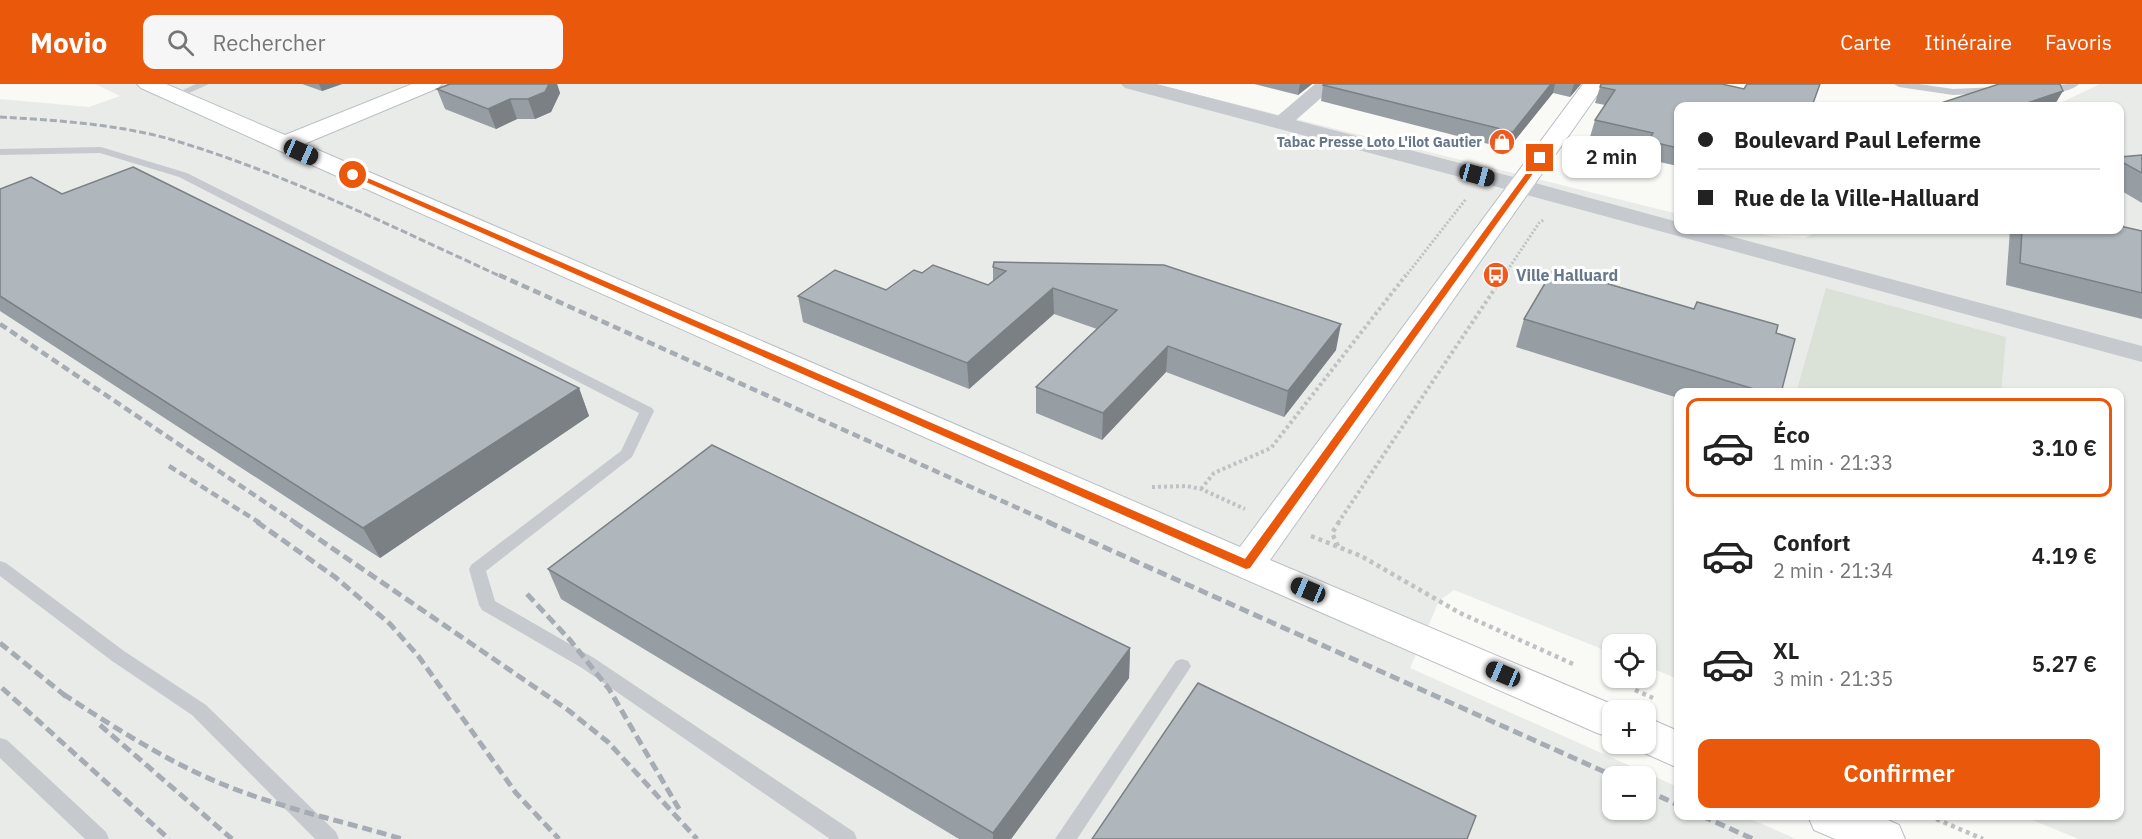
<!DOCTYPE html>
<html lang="fr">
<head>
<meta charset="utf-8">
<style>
  :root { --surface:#fff; --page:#f6f6f6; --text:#222; --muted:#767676; --line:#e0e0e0; --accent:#ea580c }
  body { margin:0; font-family:"IBM Plex Sans",sans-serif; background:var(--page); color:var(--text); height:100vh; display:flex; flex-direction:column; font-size:22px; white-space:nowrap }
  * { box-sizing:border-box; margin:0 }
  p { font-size:20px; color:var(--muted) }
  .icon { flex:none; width:33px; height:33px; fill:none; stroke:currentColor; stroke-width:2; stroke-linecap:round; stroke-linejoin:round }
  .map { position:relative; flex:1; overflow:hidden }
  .sheet { position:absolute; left:1674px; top:304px; width:450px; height:432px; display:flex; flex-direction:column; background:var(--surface); border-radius:12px; box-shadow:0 2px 4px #0004 }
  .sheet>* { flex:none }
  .hud { position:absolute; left:1674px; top:18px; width:450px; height:132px; border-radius:12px; box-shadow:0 2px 4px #0004; display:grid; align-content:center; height:132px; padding:0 24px; background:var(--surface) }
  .buttons { position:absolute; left:1602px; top:550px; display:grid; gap:12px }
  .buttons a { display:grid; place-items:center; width:54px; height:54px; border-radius:12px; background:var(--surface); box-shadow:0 2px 4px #0004; font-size:30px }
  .end { position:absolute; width:27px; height:27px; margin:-14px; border:8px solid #ea580c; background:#fff; box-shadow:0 0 0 3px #fff }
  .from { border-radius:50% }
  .bubble { position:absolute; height:42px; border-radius:12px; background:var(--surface); box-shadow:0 2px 4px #0004; font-size:20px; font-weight:600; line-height:42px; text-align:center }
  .car { position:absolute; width:18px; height:36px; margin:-18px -9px; border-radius:8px; box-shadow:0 0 4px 2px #0007; background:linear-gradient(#222 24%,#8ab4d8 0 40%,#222 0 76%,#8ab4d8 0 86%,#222 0) }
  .hud b { display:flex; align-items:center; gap:21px; height:57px; font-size:22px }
  .hud b+b { border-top:2px solid var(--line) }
  .hud i { width:15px; height:15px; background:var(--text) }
  ul { padding:10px 0 0; list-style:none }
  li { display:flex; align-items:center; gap:18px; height:99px; margin:0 12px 9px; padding:0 12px; border:3px solid transparent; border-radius:12px }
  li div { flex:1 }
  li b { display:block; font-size:22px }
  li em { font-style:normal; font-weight:600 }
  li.active { border-color:var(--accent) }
  li>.icon { width:54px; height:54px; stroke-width:1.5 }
  .action { display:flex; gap:12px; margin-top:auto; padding:12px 24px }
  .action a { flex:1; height:69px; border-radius:12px; background:var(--accent); color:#fff; font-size:24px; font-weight:600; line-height:69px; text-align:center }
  header { display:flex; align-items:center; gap:36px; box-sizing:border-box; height:84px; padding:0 30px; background:var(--accent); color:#fff }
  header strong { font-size:28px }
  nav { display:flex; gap:33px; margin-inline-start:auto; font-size:21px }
  .search { width:420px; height:54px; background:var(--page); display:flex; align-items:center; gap:15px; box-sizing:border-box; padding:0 21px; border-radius:12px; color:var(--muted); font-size:22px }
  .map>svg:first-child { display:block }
</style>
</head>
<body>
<header>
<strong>Movio</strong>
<div class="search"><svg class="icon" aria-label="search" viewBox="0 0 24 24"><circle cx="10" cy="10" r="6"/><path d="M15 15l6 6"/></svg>Rechercher</div>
<nav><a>Carte</a><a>Itinéraire</a><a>Favoris</a></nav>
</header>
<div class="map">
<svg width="2142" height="755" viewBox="0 0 2142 755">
  <rect width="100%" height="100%" fill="#f9f9f6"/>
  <path fill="#e9ebe9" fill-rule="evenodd" d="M95,0H1155L1678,130V146H1746L1771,152L1805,154L1820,146H2120V22H2054L2100,0H2142V755H2079L2022,732H2120V309H1678V595L1646,582V561H1612V569L1454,506L1439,517L1410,584L1678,703V732H1744L1796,755H0V15L89,23L120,12ZM1612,693H1646V726H1612Z"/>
  <path fill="#dae1d7" d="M1826,204L2006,253L2001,309H1796Z"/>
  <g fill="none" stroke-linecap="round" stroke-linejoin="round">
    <g stroke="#babfc4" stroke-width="2">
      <g id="secondary">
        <path d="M137,0H166L285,51L412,0H442L438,4L304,60L1240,463L1583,0H1605L1270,476L1628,627H1612V654L1597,649L1199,475L276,65L141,4Z"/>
        <path d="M1646,633L1678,647V684L1631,663L1630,660H1646Z"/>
        <path d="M1808,732H1879L1899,741L1905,755H1835L1814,746Z"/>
      </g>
    </g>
    <g stroke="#bfc2c4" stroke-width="3" stroke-dasharray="2 2" stroke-linecap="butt">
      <path d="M1405,193L1466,115"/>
      <path d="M1503,193L1539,139L1545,135"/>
    </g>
    <g stroke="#bfc2c4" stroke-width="4" stroke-dasharray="3 3" stroke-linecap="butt">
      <path d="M1152,403L1187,402L1201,405L1245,425"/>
      <path d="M1201,405L1214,389L1271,364L1406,191"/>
      <path d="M1338,439L1504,191"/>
    </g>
    <g stroke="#bfc2c4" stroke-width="4.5" stroke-dasharray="4 4" stroke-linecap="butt">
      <path d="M1311,452L1361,472L1460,529L1573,580"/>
      <path d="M1338,462L1332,449L1339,438"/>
      <path d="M1635,606L1653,614"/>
      <path d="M1929,732L1983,755"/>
    </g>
    <g fill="#c6cace" fill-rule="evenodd">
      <path d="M196,0H209L178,14L170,12Z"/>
      <path d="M1894,0H1919L1953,5L1997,3L2002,6L1997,9L1953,11L1899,3Z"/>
      <path d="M2067,0H2079C2071,8 2046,12 2037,6L2042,3Z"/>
      <path d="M101,63L187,89L652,324L654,327L632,373L486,487L495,517L594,574L854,748L857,755H830L582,584L482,526L479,521L469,485L471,481L621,367L639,329L179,93L100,69L0,71V65Z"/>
      <path d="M0,477L6,479L124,567L206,621L336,748L339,755H315L192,631L112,577L0,492Z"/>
      <path d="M1182,575L1188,577L1191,582L1188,587L1077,755H1055L1176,577Z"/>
      <path d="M0,654L7,656L106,748L109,755H85L0,674Z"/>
    </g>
    <g fill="#c6cace" fill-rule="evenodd">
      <path d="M1315,0H1337L1288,43H1274L1271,39L1274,35Z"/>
      <path d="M1520,95L1678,138V146H1707L2142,262V278L1512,107L1509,102L1512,97Z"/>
    </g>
    <path fill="#c6cace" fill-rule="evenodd" d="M1121,0H1157L1529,97L1532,102L1529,107L1520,109L1125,4Z"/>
    <use href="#secondary" fill="#fff" fill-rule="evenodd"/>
    <path stroke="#a6acb3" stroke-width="3" stroke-dasharray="7 3" stroke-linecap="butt" d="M0,33C54,36 114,40 166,54C280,87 395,144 502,193"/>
    <g stroke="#a6acb3" stroke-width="4.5" stroke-dasharray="8 4.5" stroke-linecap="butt">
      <path d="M499,191L1051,439"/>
      <path d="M0,240L296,439"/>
      <path d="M169,382L260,439"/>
    </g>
    <g stroke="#a6acb3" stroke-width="5" stroke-dasharray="10 5" stroke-linecap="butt">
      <path d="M257,438L335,493L390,540L419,573L516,709L559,755"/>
      <path d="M294,438L568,626L608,658L697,755"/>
      <path d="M1048,438L1616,693"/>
      <path d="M527,510L570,556L609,605L679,725"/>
      <path d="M0,559L68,614"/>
      <path d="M2,604L169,755"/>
      <path d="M63,610C114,643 166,677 222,700C280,724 342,737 402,755"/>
      <path d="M100,641L232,755"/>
      <path d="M1646,706L1678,721"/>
      <path d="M1702,732L1753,755"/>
    </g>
  </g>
  <g fill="#969da3">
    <path d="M302,0H342L322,7Z"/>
    <path d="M450,0H557L560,9L551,28L535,35H517L496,45L445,25L437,5Z"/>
    <path d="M1254,0H1312L1298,11Z"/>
    <path d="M1324,0H1581L1570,13L1553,9L1508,65L1321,17L1323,1Z"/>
    <path d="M1820,0L1678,22V81H1673L1642,74L1645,66L1590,53L1595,36L1605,21L1595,19L1600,3L1744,5Z"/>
    <path d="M2142,71V119L2120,106V73Z"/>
    <path d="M0,105L62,110L579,304L589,332L380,474L0,227Z"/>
    <path d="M1779,146H1792L1790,148Z"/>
    <path d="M2010,146H2120L2142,147V235L2006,201Z"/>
    <path d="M993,183L1336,266L1284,333L1166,288L1102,356L1036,329V303L1097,245L1054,230L969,305L803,238L798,212L886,206L922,189L988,201L993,197Z"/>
    <path d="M1524,235L1776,249L1781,309H1678V314L1516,263Z"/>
    <path d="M548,485L1130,564L1129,594L1011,755H959L561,515Z"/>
  </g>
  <g fill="#7a8084">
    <path d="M319,0H342L322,7Z"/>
    <path d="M549,0H557L560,9L551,28L535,35L528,15Z"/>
    <path d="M1300,0H1312L1298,11Z"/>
    <path d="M1551,0H1555L1553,9L1508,65L1513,48Z"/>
    <path d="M1574,0H1581L1570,13Z"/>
    <path d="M2063,7L2054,22H2018Z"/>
    <path d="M510,15L517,35L496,45L488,25Z"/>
    <path d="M1053,204L1054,230L969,305L967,279Z"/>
    <path d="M1341,240L1336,266L1284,333L1288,307Z"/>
    <path d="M1168,262L1166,288L1102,356L1103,329Z"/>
    <path d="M579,304L589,332L380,474L363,444Z"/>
    <path d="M1130,564L1129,594L1011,755H993V749Z"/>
  </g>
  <g fill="#afb7bd" stroke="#7a8084" stroke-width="1.5">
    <path d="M450,0H549L545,8L528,15H510L488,25L437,5Z"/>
    <path d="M1324,0H1551L1513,48L1323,1Z"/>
    <path d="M1601,0H1722L1744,5L1747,0H1820L1812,22H1678V64L1648,57L1653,49L1595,36L1615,6L1600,3Z"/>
    <path d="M1999,0H2060L2063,7L2018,22H1932Z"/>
    <path d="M2142,71V89L2120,77V73Z"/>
    <path d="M133,83L579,304L363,444L0,212V105L31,93L62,110Z"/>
    <path d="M2120,142L2142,147V209L2020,179L2022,146H2120Z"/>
    <path d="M994,178L1164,181L1341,240L1288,307L1168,262L1103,329L1036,303L1117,226L1053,204L967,279L798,212L835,186L886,206L914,186L922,189L933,181L988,201L1006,187L993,183Z"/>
    <path d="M1554,184L1694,225L1697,218L1778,241L1776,249L1795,255L1781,309H1767L1524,235Z"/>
    <path d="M712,361L1130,564L993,749L548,485Z"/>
    <path d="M1198,599L1476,732L1467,755H1092Z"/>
  </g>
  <path fill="#ea580c" d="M1538,73L1544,74L1250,484L1246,485L350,91L356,89L1245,475Z"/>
  <defs>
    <g id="shop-disc" transform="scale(1.35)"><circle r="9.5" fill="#f05a1f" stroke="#fff"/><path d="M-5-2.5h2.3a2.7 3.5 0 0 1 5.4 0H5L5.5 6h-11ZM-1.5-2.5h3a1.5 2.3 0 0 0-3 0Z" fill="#fff"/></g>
    <g id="bus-disc" transform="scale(1.35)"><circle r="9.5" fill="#f05a1f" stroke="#fff"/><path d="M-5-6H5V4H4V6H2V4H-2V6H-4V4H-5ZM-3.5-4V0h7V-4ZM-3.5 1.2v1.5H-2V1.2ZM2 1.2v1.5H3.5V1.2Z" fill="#fff"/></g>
  </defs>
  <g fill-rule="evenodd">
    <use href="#shop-disc" x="1502" y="58"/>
    <use href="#bus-disc" x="1496" y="191"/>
  </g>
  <g text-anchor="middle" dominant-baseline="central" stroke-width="6" stroke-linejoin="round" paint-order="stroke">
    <g font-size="14" font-weight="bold" fill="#667789" stroke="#fff" text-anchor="end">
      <text x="1482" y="58">Tabac Presse Loto L'ilot Gautier</text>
    </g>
    <g font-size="16" font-weight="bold" fill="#667789" stroke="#fff" text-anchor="start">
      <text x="1516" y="191">Ville Halluard</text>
    </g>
  </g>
</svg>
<div class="buttons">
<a><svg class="icon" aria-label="locate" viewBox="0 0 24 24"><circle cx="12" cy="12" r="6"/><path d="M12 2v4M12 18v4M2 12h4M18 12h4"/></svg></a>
<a>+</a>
<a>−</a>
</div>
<i class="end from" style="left:353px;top:91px"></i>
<i class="end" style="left:1540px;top:74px"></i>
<div class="bubble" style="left:1562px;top:52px;width:99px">2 min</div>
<i class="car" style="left:301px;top:68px;rotate:114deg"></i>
<i class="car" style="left:1477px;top:91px;rotate:105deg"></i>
<i class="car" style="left:1308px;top:506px;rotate:293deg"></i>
<i class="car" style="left:1503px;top:590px;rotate:293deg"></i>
<div class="hud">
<b><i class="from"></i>Boulevard Paul Leferme</b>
<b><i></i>Rue de la Ville-Halluard</b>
</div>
<section class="sheet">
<ul>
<li class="active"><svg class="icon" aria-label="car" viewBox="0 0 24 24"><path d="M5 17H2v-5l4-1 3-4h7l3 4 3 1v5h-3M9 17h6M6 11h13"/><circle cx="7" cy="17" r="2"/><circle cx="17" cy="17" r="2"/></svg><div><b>Éco</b><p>1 min · 21:33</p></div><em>3.10 €</em></li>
<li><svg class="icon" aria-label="car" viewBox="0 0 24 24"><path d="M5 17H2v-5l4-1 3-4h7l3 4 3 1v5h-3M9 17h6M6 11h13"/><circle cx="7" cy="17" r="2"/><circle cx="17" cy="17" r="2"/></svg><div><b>Confort</b><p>2 min · 21:34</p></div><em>4.19 €</em></li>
<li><svg class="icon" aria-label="car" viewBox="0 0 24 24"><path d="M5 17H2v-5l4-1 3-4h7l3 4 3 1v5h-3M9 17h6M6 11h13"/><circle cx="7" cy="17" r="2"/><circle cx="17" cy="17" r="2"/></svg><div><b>XL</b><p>3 min · 21:35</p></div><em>5.27 €</em></li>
</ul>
<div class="action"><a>Confirmer</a></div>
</section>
</div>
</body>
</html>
